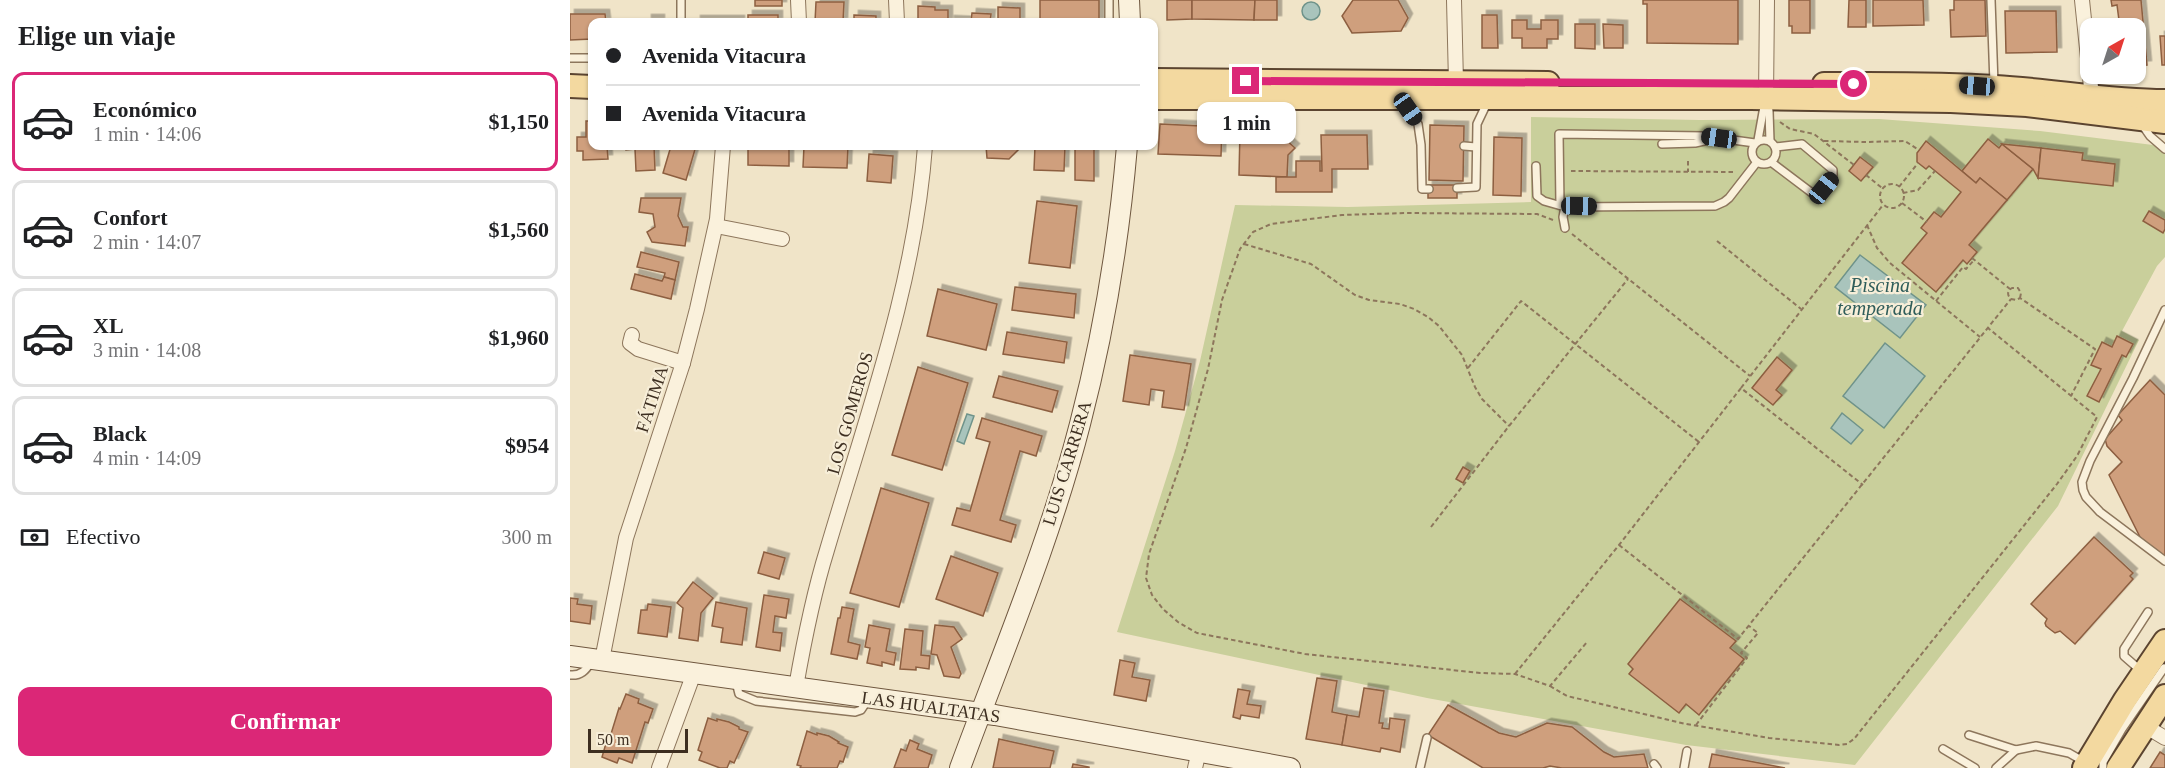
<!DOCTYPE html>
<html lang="es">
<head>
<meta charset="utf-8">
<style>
  :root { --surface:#fff; --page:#f6f6f6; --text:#202124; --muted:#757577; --line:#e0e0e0; --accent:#db2777 }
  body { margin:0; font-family:Georgia,serif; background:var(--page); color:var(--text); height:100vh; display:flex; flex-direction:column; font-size:22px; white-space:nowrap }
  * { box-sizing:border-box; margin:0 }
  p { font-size:20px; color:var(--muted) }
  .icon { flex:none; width:33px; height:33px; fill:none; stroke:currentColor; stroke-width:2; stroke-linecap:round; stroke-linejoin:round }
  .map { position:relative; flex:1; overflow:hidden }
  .drawer { display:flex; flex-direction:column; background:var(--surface); width:570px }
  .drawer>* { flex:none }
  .banner { position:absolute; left:18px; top:18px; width:570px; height:132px; border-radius:12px; box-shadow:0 2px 4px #0004; display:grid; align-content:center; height:132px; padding:0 18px; background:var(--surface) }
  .needle { width:39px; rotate:39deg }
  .fabs { position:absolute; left:1510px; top:18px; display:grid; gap:12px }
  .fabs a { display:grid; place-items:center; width:66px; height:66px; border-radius:12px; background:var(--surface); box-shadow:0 2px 4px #0004; font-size:30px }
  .scale { position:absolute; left:18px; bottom:15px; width:100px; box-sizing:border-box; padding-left:6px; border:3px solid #3d2e20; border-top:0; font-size:16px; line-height:21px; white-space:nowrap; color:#3d2e20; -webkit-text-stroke:4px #f7eed8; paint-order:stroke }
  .end { position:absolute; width:27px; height:27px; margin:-14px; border:8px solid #db2777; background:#fff; box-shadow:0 0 0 3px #fff }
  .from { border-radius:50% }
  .bubble { position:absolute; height:42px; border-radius:12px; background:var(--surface); box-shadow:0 2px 4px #0004; font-size:20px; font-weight:800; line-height:42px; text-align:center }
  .car { position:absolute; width:18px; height:36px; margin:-18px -9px; border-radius:8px; box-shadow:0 0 4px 2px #0007; background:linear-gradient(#222 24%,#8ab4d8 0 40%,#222 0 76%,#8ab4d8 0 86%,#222 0) }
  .banner b { display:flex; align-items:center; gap:21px; height:57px; font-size:22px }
  .banner b+b { border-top:2px solid var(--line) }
  .banner i { width:15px; height:15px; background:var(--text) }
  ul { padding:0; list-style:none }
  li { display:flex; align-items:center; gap:18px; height:99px; margin:0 12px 9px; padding:0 6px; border:3px solid var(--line); border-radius:12px }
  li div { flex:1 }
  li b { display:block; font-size:22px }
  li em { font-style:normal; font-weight:800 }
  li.current { border-color:var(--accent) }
  li>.icon { width:54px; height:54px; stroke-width:1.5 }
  h2 { padding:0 18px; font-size:27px; line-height:72px }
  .pay { display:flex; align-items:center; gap:15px; height:66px; padding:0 18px; font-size:22px }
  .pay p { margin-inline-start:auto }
  .cta { display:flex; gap:12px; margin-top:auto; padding:12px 18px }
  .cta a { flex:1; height:69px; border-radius:12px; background:var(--accent); color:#fff; font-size:24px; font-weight:800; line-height:69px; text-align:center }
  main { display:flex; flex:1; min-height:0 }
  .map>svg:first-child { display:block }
</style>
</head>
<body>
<main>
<section class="drawer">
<h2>Elige un viaje</h2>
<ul>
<li class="current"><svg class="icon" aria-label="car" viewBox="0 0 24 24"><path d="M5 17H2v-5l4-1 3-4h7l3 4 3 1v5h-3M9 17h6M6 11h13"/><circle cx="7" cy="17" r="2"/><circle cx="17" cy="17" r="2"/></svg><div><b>Económico</b><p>1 min · 14:06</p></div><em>$1,150</em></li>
<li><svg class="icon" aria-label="car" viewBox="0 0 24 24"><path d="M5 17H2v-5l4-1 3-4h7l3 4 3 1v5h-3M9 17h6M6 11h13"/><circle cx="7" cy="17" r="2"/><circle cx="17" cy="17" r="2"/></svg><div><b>Confort</b><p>2 min · 14:07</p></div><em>$1,560</em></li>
<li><svg class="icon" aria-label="car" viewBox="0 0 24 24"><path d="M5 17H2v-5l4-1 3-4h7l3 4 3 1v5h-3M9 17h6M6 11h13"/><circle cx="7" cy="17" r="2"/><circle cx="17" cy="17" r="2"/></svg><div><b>XL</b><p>3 min · 14:08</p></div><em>$1,960</em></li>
<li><svg class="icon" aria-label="car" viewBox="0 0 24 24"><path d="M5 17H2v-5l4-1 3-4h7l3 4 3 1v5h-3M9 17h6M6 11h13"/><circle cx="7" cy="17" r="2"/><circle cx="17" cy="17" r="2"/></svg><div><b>Black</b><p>4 min · 14:09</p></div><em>$954</em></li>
</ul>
<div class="pay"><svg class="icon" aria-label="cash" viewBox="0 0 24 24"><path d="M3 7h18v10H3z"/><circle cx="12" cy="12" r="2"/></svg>Efectivo<p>300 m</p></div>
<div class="cta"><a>Confirmar</a></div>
</section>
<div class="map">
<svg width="1595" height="768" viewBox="0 0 1595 768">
  <defs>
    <filter id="shadow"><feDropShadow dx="4.5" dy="-4.5" stdDeviation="0" flood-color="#0004"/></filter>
  </defs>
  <rect width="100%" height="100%" fill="#f0e4c8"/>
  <path fill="#c9cf9b" d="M961,117L1130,120L1309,119L1470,131L1583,145L1595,151V257L1587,266L1552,331L1569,340L1488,506L1285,765L1116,745L857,698L547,632L605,451L630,361L665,205L778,207L961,202Z"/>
  <g fill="#a9c4bc" stroke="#6f938a" stroke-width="1.5">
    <circle cx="741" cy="11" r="9"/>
    <path d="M1290,255L1356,305L1330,338L1265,287Z"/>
    <path d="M1315,343L1355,376L1314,428L1273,396Z"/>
    <path d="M1272,413L1293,430L1281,444L1261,428Z"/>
    <path d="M397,414L404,416L394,444L387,441Z"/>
  </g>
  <g fill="#cf9f7d" stroke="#8d5f41" stroke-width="1.5" filter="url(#shadow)">
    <rect x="185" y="0" width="27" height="6"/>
    <rect x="470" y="0" width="59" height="22"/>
    <path d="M597,0H622V19L597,20Z"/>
    <path d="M622,0H685L684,20L622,19Z"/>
    <path d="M685,0H707V20H684Z"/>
    <path d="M783,0H828L838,18L831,31L782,33L772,16Z"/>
    <path d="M1073,0H1168V44L1077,43V4H1073Z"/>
    <path d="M1219,0H1240V33H1222V26H1219Z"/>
    <path d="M1279,0H1296V27H1278Z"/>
    <path d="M1303,0H1353L1354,25L1303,26Z"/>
    <path d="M1384,0H1415L1416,36L1381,37L1380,10H1384Z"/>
    <path d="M1541,0H1571L1577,65L1566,66V28H1550L1547,5L1542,6Z"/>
    <path d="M246,2H274L273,22H245Z"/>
    <path d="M348,6L365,7V10H378V22H348Z"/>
    <path d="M428,7L450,8V22H428Z"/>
    <path d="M1435,11H1486L1487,52L1436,53Z"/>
    <path d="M402,13L421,14L420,22H380V20L401,21Z"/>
    <path d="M0,14H35L36,22H22V39L0,40Z"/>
    <rect x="178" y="15" width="30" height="7"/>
    <path d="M284,15L306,16V22H284Z"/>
    <path d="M912,15H927L928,48H912Z"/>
    <rect x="77" y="19" width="13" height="3"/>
    <rect x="126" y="20" width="44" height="2"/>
    <path d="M942,20H957V29H971V20H988V39H977V48H952V38H942Z"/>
    <path d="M1005,24H1025V49L1005,48Z"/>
    <path d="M1033,24L1053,25V48H1034Z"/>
    <path d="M1590,36H1595V65H1592Z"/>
    <path d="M16,121H22V146H37L38,159L13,160V151H7V137H16Z"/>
    <path d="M590,124L652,127L651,156L588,154Z"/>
    <path d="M860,125L894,126L893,181L859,180Z"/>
    <path d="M702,127L725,148L718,155L717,177L669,175L670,130L697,131Z"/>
    <path d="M751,135H797L798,169H762V192H706V177H726V161H750V171H752Z"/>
    <path d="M924,137L952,138L951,196L923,195Z"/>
    <path d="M1418,139L1429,148L1432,144L1463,169L1437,200L1410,178L1406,183L1392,171Z"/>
    <path d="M1356,141L1406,183L1410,178L1437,200L1399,245L1407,252L1397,264L1393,260L1366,292L1332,263L1357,233L1351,228L1364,212L1371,217L1391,192L1359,166L1356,169L1347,162V153Z"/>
    <path d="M1432,144L1471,148L1468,178L1463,169Z"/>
    <path d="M56,146H84L85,170L66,171L65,149L56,150Z"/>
    <path d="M101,146H126L116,180L93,173Z"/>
    <path d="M178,146H219V166L178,165Z"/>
    <path d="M234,146H278L277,168L233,167Z"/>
    <path d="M416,146H446L449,149L439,159L417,158Z"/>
    <path d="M465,146H495L494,171L464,170Z"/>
    <path d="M505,146H524V181L505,180Z"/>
    <path d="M1471,148L1513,153L1512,160L1545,164L1543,186L1468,178Z"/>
    <path d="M299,154L323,156L321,183L297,181Z"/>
    <path d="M1290,157L1303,167L1291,181L1279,171Z"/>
    <rect x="858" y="185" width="29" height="13"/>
    <path d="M71,198H111L108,216L113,227H118L115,246L82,242L77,232L85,227L83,214L69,212Z"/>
    <path d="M467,201L507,206L500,268L459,263Z"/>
    <path d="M1579,211L1595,220V229L1593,233L1573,221Z"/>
    <path d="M71,252L109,262L105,280L94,277L95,273L67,267Z"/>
    <path d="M65,274L92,281L94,277L105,280L101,299L61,289Z"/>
    <path d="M445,287L506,294L504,318L442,310Z"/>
    <path d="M368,289L427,304L416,350L357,336Z"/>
    <path d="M437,332L497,342L494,363L433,354Z"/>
    <path d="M1547,336L1563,344L1556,357L1552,355L1529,402L1517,396L1531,369L1521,365L1532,342L1542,347Z"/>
    <path d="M560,355L621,364L614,410L592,407L594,391L581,389L579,405L553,401Z"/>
    <path d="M1207,357L1222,370L1206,390L1212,395L1203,405L1182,388Z"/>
    <path d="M348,367L398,383L372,470L322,455Z"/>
    <path d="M429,376L488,391L482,412L423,397Z"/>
    <path d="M1580,380L1595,395V558L1570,537L1539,475L1552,462L1537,446L1535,439L1552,420L1548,415Z"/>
    <path d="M412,418L472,436L466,456L450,451L430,520L446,525L441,542L382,525L387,508L400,511L420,442L406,438Z"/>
    <path d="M893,467L900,471L893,483L886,479Z"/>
    <path d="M311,488L359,503L329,607L280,593Z"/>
    <path d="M1524,537L1563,573L1560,576L1563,579L1505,644L1490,631L1485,633L1481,630L1476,626L1475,623L1477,619L1461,604Z"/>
    <path d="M194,552L215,558L209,579L188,573Z"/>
    <path d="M381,556L428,573L413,616L366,599Z"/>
    <path d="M123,582L143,598L131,613L128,641L109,638L113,608L107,603Z"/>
    <path d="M194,595L219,599L216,618L205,616L203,632L212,633L210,651L186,647Z"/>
    <path d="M0,598L8,599L7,604L22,606L20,624L0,621Z"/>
    <path d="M1110,599L1166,641L1160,648L1174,659L1129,715L1116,704L1109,713L1059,674L1063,669L1058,664Z"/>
    <path d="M146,602L177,608L172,645L151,642L153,628L142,626Z"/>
    <path d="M78,604L101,607L97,637L68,633L71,610H77Z"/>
    <path d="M272,607L284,609L278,642L290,645L287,659L261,654L268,618H270Z"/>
    <path d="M299,625L320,629L316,651L326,653L324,665L312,662V666L297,663L300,648L295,647Z"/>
    <path d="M365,625L384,627L392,639L381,647L391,674L389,678L374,676L367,655L361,654Z"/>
    <path d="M335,629L353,631L351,655L360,656L359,669L346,667V670L330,669Z"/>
    <path d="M550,660L565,663L562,677L580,680L576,701L544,695Z"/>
    <path d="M747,678L767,681L762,712L777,715L772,745L736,739Z"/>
    <path d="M794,688L814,691L809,723H813L812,728L819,729L820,718L835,720L830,752L811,748L810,752L772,745L777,715L789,717Z"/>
    <path d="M668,689L680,691L677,704L691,706L689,718L671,715L670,719L663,717Z"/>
    <path d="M56,694L69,699L68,703L83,709L78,723L75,722L62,763L49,758L47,763L32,757L39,733L41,734L49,708L50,709Z"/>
    <path d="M878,705L929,733L946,737L977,723L1002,727L1034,752L1044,757L1074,754L1078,768H992L980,766L973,768H913L858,735Z"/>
    <path d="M138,718L147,721V719L159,722L169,727V729L178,732L164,763L160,761L157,768H150L129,760L132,752L128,750Z"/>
    <path d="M237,731L247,735V733L259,736L269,742L268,743L278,747L273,762L270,761L267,768H230L231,766L227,765Z"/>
    <path d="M429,739L484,751L480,768H423Z"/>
    <path d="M340,740L349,744L347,749L362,755L358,768H324L331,749L336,751Z"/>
    <path d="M1590,752L1595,755V768H1580Z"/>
    <path d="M1142,754L1215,768H1139Z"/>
    <path d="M503,764L519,767V768H502Z"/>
  </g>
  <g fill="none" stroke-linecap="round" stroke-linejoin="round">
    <g stroke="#8d765c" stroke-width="10">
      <g id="lane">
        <path d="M111,0V22"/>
        <path d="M539,0V22"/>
        <path d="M1421,0L1424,84"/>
        <path d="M0,58H22"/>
        <path d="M1197,101L1199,111L1200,141"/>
        <path d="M832,103L848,124L851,145L852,189H859"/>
        <path d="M1573,126L1580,136L1595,149"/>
        <circle cx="1194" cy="152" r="12"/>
        <path d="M1188,140L1195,101"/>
        <path d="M1092,144L1125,143L1143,139"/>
        <path d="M894,146L906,147"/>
        <path d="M1201,162L1242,193L1252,190L1263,175V170L1232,144L1205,147"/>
        <path d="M966,166L967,196L974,201L995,207L1145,206L1154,202L1159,198L1187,162"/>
        <path d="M887,188L906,187L907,124L917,103"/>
        <path d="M990,205L989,134L1134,136L1185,143"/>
        <path d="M995,207L993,217L995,228"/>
        <path d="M1595,310L1563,378L1520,461L1512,482L1513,490L1516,497L1530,512L1595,561"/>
        <path d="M1570,670L1554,656V649L1578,612"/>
        <path d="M0,675C11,676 16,670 21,662"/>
        <path d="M166,682L169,694L186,701L285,712L291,710L297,701"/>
        <path d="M1399,735L1446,750L1466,746L1499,753L1513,761"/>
        <path d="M1373,749L1405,768"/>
        <path d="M1084,764L1087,768"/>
        <path d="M850,768L857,738"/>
        <path d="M1114,768L1117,751"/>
        <path d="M1426,768L1446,750"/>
        <path d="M1533,768V762L1552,729L1594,668"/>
      </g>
    </g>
    <g stroke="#8d765c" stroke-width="16">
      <g id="street">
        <path d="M228,0L229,22"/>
        <path d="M326,0L327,22"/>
        <path d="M884,0L886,82"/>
        <path d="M1512,0L1522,97"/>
        <path d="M1196,98L1197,0"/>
        <path d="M146,226L212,239"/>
        <path d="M62,335L60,343L68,349L113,363"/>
        <path d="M32,660L56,538L113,363L127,309L147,219L153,146"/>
        <path d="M226,687C234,641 243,595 257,550C296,417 345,285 355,146"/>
        <path d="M1575,726L1595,738"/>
        <path d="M89,768L124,673"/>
        <path d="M625,768L629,751"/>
      </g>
    </g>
    <g stroke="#6f573f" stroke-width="22">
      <g id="secondary">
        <path d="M559,0L560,22"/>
        <path d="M0,656L425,715L720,768"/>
        <path d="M390,768C432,654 480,541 510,424C534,332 549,240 557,146"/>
      </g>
    </g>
    <g stroke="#5b4430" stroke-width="26">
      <g id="primary">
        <path d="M584,80L978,83"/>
        <path d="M1254,84C1311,84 1368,83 1425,87C1482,90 1538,101 1595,101"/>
        <path d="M0,86L22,87"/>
        <path d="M584,98H1181L1381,101L1457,105L1595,122"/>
        <path d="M1514,768L1555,700L1595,641"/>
        <path d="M1548,768L1595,696"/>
      </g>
    </g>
    <g stroke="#8d765c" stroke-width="2" stroke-dasharray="4.5 3" stroke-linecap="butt">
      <path d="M1210,122L1220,129L1244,134L1284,165"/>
      <path d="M1254,141L1295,142L1335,141L1349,150"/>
      <path d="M1118,161V172"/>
      <path d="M1001,171L1166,172"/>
      <path d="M1296,175L1312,188"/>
      <circle cx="1322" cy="196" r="12"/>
      <path d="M1329,187L1348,163"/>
      <path d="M1333,193L1348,190L1365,171"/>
      <path d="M1332,203L1357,222"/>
      <path d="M983,220L967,214L834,213L772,215L701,224L683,232L670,249L652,300L638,369L616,448L579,554L576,578L582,595L593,609L608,622L627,633L735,654L910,673L945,674L980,686L1017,642"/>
      <path d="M1297,225L1307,248L1320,263L1410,337"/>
      <path d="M1002,234L1180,376"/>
      <path d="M1147,241L1231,309"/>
      <path d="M674,244L741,264L785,295L799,300L830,304L844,309L858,317L869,326L892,355L905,387L912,399L939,426"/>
      <path d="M1402,258L1440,289"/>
      <path d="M1450,298L1451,293L1448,288H1442C1437,291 1437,295 1441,299L1446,300L1450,298L1525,349L1501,396"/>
      <path d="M1366,301L1393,267L1396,269L1404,260"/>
      <path d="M898,368L951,301L1129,442"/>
      <path d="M1171,388L1313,205"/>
      <path d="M861,527L939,426L1058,279"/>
      <path d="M1049,545L1168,639L1441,299"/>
      <path d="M945,674L1049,545L1171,388L1293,485"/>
      <path d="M980,686L997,696L1116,724L1199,738L1269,745L1277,744L1284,739L1487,484L1507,456L1527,417L1418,328"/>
      <path d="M1126,725L1177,658L1171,653L1188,633L1179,626"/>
    </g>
    <use href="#lane" stroke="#faf1dc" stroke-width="7"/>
    <use href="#street" stroke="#faf1dc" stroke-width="14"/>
    <use href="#secondary" stroke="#faf1dc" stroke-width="20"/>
    <use href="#primary" stroke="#f3d9a0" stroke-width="22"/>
  </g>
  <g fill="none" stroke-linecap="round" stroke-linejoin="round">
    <path stroke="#db2777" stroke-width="8" d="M676,81L1284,84"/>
  </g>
  <g text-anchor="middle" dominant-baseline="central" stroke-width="4.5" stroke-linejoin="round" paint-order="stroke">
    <g font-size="18" fill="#3d2e20" stroke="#f7eed8">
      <text transform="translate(82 399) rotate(-72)">FÁTIMA</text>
      <text transform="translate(280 413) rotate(-74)">LOS GOMEROS</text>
      <text transform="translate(497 463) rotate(-73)">LUIS CARRERA</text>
      <text transform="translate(361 707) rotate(8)">LAS HUALTATAS</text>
    </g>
    <g font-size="20" font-style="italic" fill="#2f5d5a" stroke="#f7eed8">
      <text x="1310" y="285">Piscina<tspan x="1310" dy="23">temperada</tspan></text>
    </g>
  </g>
</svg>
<div class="fabs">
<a><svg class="needle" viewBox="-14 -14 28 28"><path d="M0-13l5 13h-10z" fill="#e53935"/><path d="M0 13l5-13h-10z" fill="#757577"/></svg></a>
</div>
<div class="scale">50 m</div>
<i class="end from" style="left:1284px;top:84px"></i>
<i class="end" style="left:676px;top:81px"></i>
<div class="bubble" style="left:627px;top:102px;width:99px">1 min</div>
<i class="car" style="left:1407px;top:86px;rotate:274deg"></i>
<i class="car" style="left:838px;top:109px;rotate:145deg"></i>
<i class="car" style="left:1149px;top:138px;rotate:278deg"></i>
<i class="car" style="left:1254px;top:188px;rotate:39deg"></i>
<i class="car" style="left:1009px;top:206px;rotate:91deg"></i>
<div class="banner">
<b><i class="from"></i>Avenida Vitacura</b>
<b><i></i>Avenida Vitacura</b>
</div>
</div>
</main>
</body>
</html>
